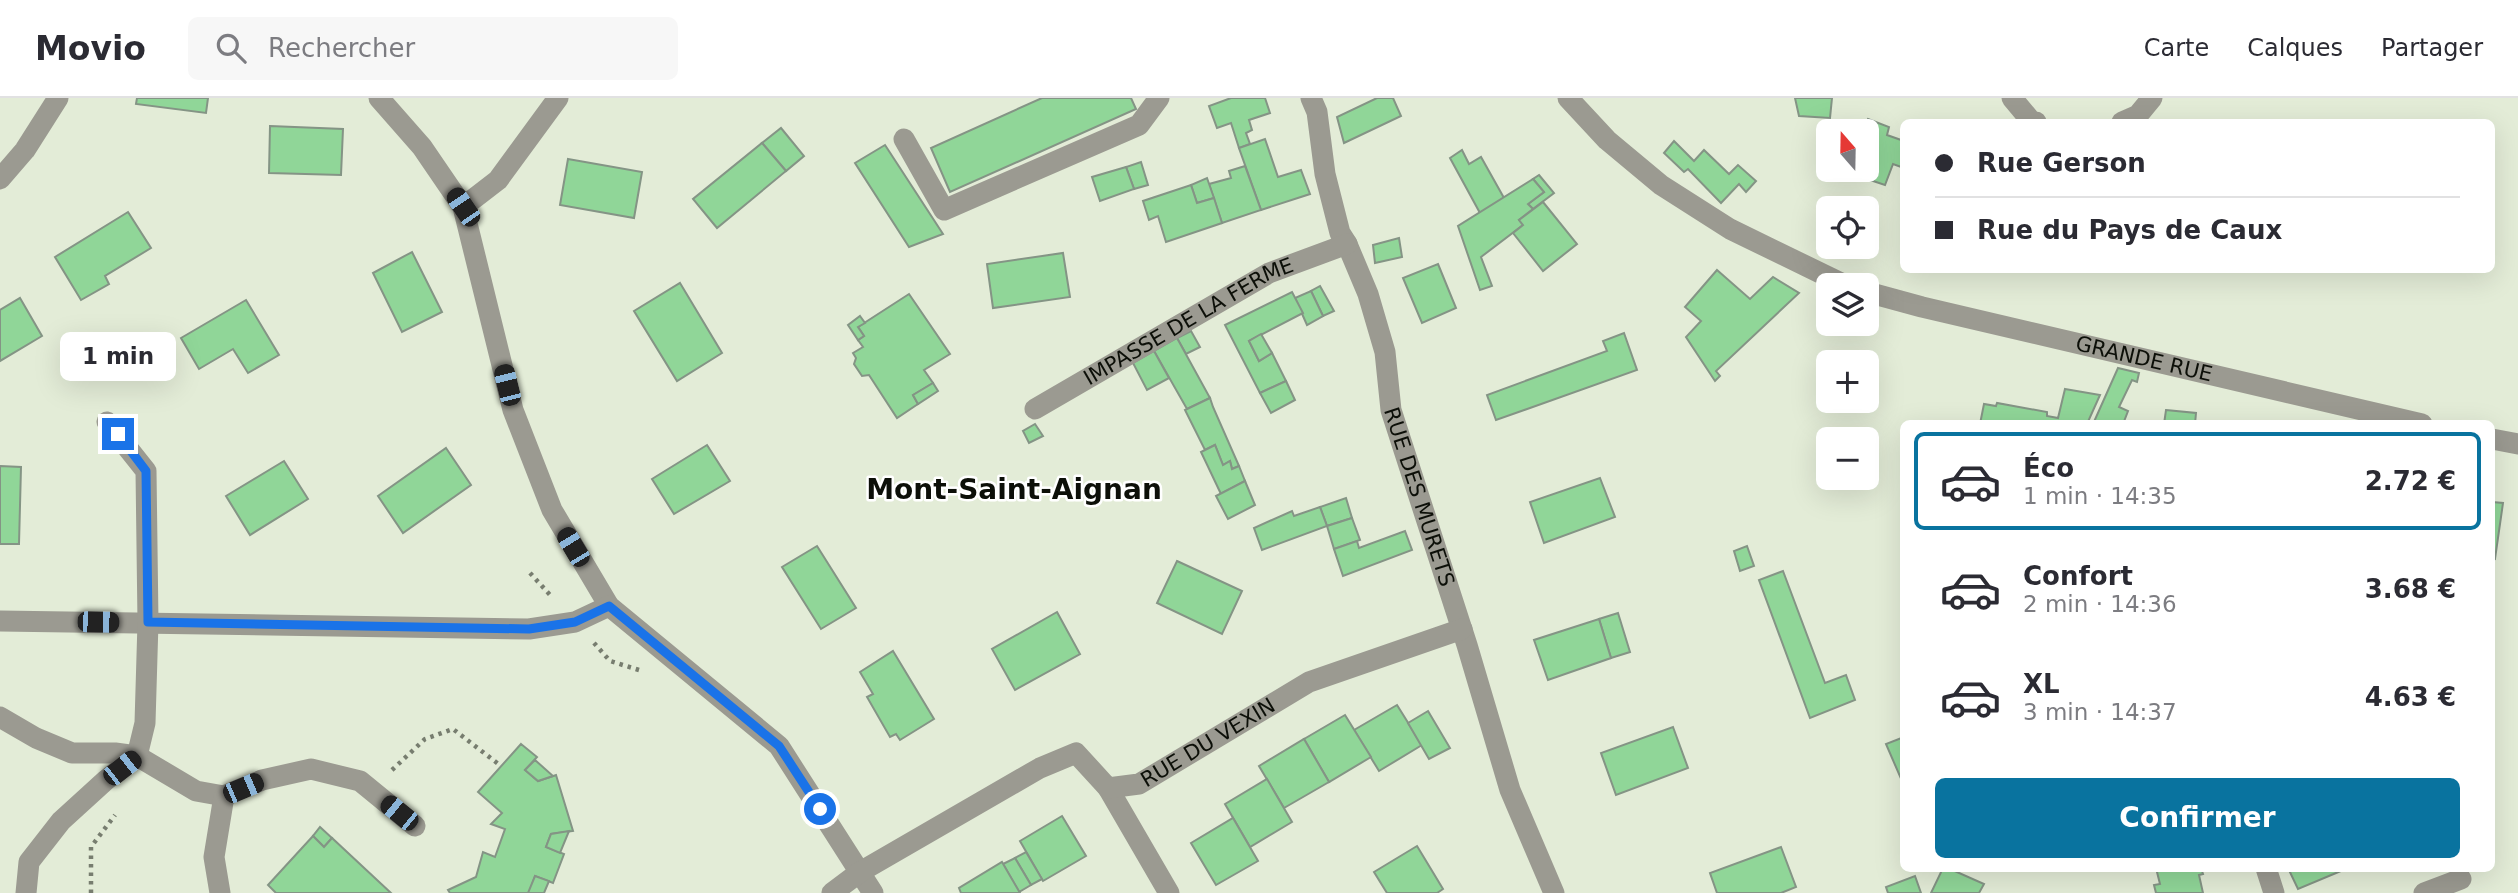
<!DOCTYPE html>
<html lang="fr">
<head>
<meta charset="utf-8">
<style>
  :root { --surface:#fff; --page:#f7f7f7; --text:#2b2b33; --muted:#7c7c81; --line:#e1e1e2; --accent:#09739f }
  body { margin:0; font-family:"DejaVu Sans",sans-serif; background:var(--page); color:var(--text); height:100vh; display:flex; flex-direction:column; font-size:26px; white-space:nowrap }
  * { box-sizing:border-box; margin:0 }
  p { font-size:23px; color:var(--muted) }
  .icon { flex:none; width:38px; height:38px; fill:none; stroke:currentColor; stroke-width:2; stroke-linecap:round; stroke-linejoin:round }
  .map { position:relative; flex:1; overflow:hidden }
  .side { position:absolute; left:1900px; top:322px; width:595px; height:452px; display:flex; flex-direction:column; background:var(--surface); border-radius:10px; box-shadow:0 7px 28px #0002 }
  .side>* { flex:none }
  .hud { position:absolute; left:1900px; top:21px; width:595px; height:154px; border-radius:10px; box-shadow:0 7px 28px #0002; display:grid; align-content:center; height:154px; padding:0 35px; background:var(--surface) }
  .needle { width:46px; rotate:340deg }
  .tools { position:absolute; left:1816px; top:21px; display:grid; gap:14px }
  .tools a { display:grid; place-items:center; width:63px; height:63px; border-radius:10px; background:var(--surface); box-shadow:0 7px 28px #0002; font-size:35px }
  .end { position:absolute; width:32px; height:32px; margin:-16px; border:9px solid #1a73e8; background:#fff; box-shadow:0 0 0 4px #fff }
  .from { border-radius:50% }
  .bubble { position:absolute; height:49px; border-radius:10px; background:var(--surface); box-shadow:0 7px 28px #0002; font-size:23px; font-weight:700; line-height:49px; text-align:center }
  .car { position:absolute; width:21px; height:42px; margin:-21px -10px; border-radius:9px; box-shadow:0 0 5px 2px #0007; background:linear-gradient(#222 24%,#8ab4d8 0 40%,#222 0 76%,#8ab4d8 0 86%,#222 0) }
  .hud b { display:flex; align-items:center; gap:24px; height:66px; font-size:26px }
  .hud b+b { border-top:2px solid var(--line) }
  .hud i { width:18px; height:18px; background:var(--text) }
  ul { padding:12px 0 0; list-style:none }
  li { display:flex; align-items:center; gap:21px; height:98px; margin:0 14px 10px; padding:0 21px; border:4px solid transparent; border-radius:10px }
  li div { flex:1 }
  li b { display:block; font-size:26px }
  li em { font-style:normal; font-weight:700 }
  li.current { border-color:var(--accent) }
  li>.icon { width:63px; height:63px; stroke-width:1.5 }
  .primary-button { display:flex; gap:14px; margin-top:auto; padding:14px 35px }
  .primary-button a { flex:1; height:80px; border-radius:10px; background:var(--accent); color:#fff; font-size:28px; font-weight:700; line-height:80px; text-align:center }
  header { display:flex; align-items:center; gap:42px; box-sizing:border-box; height:98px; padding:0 35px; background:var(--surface); border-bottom:2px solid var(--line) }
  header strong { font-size:33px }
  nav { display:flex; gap:38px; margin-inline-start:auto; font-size:24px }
  .search { width:490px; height:63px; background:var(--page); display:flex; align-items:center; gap:18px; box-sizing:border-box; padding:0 24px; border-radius:10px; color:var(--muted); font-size:26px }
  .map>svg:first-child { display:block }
</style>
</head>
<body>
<header>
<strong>Movio</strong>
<div class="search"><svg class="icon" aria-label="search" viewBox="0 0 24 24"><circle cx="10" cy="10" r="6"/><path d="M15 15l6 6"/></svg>Rechercher</div>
<nav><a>Carte</a><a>Calques</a><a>Partager</a></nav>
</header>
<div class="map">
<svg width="2518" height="795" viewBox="0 0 2518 795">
  <rect width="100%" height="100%" fill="#e3ecd7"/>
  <g fill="#90d698" stroke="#849485" stroke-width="2">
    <path d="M137,0H208L206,15L136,6Z"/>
    <path d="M1042,0H1131L1136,11L950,94L931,50Z"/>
    <path d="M1231,0H1265L1270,15L1249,22L1252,32L1246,35L1250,46L1239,50L1231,25L1217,30L1209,8Z"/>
    <path d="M1377,0H1393L1401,18L1344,45L1337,19Z"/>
    <path d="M1795,0H1832L1830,20L1799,18Z"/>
    <path d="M1868,21L1889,29L1887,37L1904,43V70L1893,66L1885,87L1840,72H1867V33H1852L1854,26L1865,30Z"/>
    <path d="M270,28L343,31L341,77L269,75Z"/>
    <path d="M781,30L804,58L786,73L762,45Z"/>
    <path d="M1265,41L1278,79L1301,72L1310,96L1261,112L1239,50Z"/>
    <path d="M1674,43L1694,63L1704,52L1729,76L1738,67L1756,83L1746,94L1739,86L1721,105L1688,71L1684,74L1664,55Z"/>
    <path d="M762,45L786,73L717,130L693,101Z"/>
    <path d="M885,47L943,136L909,149L855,65Z"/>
    <path d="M1462,52L1469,66L1481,59L1504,100L1480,115L1450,60Z"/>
    <path d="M568,61L642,74L634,120L560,107Z"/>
    <path d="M1141,64L1148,87L1134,91L1126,69Z"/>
    <path d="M1245,68L1261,112L1222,125L1209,86L1231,80L1229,73Z"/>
    <path d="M1126,69L1134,91L1100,103L1092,79Z"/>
    <path d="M1539,77L1554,95L1533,111L1528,106L1544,94L1533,81Z"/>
    <path d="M1207,80L1214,100L1197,105L1191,87Z"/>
    <path d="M1533,81L1544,94L1528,106L1533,111L1519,122L1523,127L1481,159L1492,188L1480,192L1458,128Z"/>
    <path d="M1191,87L1197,105L1214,100L1222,125L1166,144L1158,118L1149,122L1143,103Z"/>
    <path d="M1543,104L1577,146L1543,173L1513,135L1523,127L1519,122Z"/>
    <path d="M128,114L151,150L105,178L109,186L81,202L55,159Z"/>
    <path d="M1399,140L1402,159L1375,165L1373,147Z"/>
    <path d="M412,154L442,214L402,234L373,175Z"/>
    <path d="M1063,155L1070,199L993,210L987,166Z"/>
    <path d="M1438,166L1456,210L1422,225L1403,180Z"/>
    <path d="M1717,172L1750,201L1773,179L1799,195L1716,273L1720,278L1715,283L1686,239L1701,223L1685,209Z"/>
    <path d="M680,185L722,255L677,283L634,213Z"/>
    <path d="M1320,188L1334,213L1323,218L1311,193Z"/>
    <path d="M1311,193L1323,218L1307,227L1295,200Z"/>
    <path d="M1292,194L1303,215L1249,243L1259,263L1272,255L1286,283L1260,295L1225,227Z"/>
    <path d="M909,196L950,256L924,272L933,285L913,297L918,306L897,320L869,277L862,278L854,266L856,260L853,255L863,249L858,242L864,238L858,229Z"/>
    <path d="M20,200L42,238L0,263V212Z"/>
    <path d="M246,202L279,257L248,275L233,251L199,271L181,240Z"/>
    <path d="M860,218L865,225L858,229L864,238L858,242L848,227Z"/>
    <path d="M1191,233L1200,249L1186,256L1177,240Z"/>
    <path d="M1624,235L1637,272L1496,322L1487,297L1607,253L1603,243Z"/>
    <path d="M1261,236L1272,255L1259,263L1249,243Z"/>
    <path d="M1177,240L1210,300L1187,311L1154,253Z"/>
    <path d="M1154,253L1169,280L1147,292L1133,265Z"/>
    <path d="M2118,270L2139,275L2137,284L2132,282L2119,309L2128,313L2123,326H2093Z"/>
    <path d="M1286,283L1295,302L1271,315L1260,295Z"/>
    <path d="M933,285L938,293L918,306L913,297Z"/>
    <path d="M2065,291L2100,297L2087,326H1980L1984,306L1996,308L1997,305L2047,314V318L2058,320Z"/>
    <path d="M1210,300L1213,309L1239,368L1232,371L1230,363L1223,367L1215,347L1205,352L1185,312Z"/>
    <path d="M2166,312L2196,315L2195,326H2164Z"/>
    <path d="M1035,326L1043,338L1029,345L1023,333Z"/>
    <path d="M707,347L730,383L674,416L652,381Z"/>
    <path d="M1215,347L1223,367L1230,363L1232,371L1239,368L1245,383L1221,396L1201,354Z"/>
    <path d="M446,350L471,387L403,435L378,398Z"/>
    <path d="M284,363L308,401L250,437L226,398Z"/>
    <path d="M0,368L21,369L19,446H0Z"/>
    <path d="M1600,380L1615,419L1544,445L1530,404Z"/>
    <path d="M1245,383L1255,407L1228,421L1216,398Z"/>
    <path d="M1346,400L1352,420L1327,428L1320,409Z"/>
    <path d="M2492,404L2503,405L2495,461L2492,460Z"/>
    <path d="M1320,409L1327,428L1262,452L1254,430L1292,413L1294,418Z"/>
    <path d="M1352,420L1360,442L1334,451L1327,428Z"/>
    <path d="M1405,433L1412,452L1343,478L1334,451L1357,443L1359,450Z"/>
    <path d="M817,448L856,510L821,531L782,469Z"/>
    <path d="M1747,448L1754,468L1740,473L1734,453Z"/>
    <path d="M1177,463L1242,493L1222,536L1157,505Z"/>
    <path d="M1783,473L1825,585L1846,577L1855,602L1810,620L1759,482Z"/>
    <path d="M1057,514L1080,556L1015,592L992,551Z"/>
    <path d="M1618,515L1630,554L1611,560L1599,521Z"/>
    <path d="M1599,521L1611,560L1548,582L1534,542Z"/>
    <path d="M893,553L934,621L900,642L896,636L890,639L867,599L873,596L860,574Z"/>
    <path d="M1397,607L1422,647L1379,673L1354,632Z"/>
    <path d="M1428,613L1450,650L1429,661L1408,625Z"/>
    <path d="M1345,617L1371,659L1329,684L1304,641Z"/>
    <path d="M1673,629L1688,670L1616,697L1601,655Z"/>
    <path d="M1904,639V682L1902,683L1886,646Z"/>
    <path d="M1304,641L1329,684L1284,710L1259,668Z"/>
    <path d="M521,646L537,659L525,672L538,683L556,677L573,733L551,736L546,749L564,756L553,785L535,778L529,795H450L448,792L476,779L483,754L495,759L505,731L491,726L502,715L478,694Z"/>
    <path d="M535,662L553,678L538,683L525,672Z"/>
    <path d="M1267,681L1292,724L1250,749L1225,706Z"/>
    <path d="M1062,718L1086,758L1043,783L1020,743Z"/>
    <path d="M1233,720L1258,763L1216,787L1191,745Z"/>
    <path d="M320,729L332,740L324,749L313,738Z"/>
    <path d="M569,733L560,755L546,749L551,736Z"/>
    <path d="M313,738L324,749L332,740L391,795H276L268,787Z"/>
    <path d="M1417,748L1443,791L1437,795H1387L1374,774Z"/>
    <path d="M1781,749L1796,789L1781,795H1717L1710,775Z"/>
    <path d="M1026,754L1042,781L1031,787L1015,760Z"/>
    <path d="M1015,760L1031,787L1019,794L1003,766Z"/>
    <path d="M1002,764L1020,795H961L959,790Z"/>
    <path d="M1943,770H1948L1984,786L1979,795H1931Z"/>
    <path d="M2156,770H2201L2203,776L2199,777L2203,795H2156L2154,787L2160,786Z"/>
    <path d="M2288,770H2348L2298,791Z"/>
    <path d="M535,778L549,783L544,795H528Z"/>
    <path d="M1915,778L1921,795H1888L1886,789Z"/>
  </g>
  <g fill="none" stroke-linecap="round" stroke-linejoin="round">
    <g stroke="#777d6f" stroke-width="4.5" stroke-dasharray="3.5 5" stroke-linecap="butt">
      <path d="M530,475L551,498"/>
      <path d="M594,545L610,563L639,572"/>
      <path d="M392,672L425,641L453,631L501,668"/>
      <path d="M91,795V749L115,717"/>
    </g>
    <g stroke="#9b9a91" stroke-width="21">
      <path d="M379,0L422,49L463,109L513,312L552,412L609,508L779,648L873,795"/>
      <path id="s1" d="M1311,0L1317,14L1325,76L1340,135L1347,146L1368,196L1385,254L1391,312L1467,547L1510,692L1554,795"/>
      <path d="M1568,0L1607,42L1661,87L1730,131L1845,187"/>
      <path d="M2012,0L2032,24H2036"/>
      <path d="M2122,24L2138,17L2152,0"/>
      <path d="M904,41L944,112L1139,27L1159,0"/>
      <path d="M0,81L25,52L58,0"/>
      <path d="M463,109L498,82L558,0"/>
      <path id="s2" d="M1867,194L1922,209L2422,326"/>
      <path id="s3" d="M1035,311L1269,175L1347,146"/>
      <path d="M2492,341L2518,346"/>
      <path d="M0,523L529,531L575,524L609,508"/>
      <path d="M0,619L36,640L72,655H115L137,658L196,693L224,698L262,682L311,671L360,683L415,728"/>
      <path d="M1108,690L1169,795"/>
      <path d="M2266,770L2274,795"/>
      <path d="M26,795L29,764L61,723L106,682L137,658L145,625L148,524L146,373L107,324"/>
      <path d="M220,795L214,759L224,698"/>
      <path id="s4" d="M832,795L860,774L1040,670L1076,655L1108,690L1139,686L1309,584L1462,531"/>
      <path d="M2424,795L2461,781"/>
    </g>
  </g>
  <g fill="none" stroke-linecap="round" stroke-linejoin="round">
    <path stroke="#1a73e8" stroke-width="9" d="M118,336L146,373L148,524L529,531L575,524L609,508L779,648L820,711"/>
  </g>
  <g text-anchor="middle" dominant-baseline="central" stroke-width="5" stroke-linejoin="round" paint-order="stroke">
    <g font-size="21" fill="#0c0f08" stroke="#fff">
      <text stroke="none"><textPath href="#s3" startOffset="177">IMPASSE DE LA FERME</textPath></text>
      <text stroke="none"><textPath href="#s2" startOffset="285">GRANDE RUE</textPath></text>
      <text stroke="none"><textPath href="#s1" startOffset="416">RUE DES MURETS</textPath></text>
      <text stroke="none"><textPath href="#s4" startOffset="441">RUE DU VEXIN</textPath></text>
    </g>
    <g font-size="28" font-weight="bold" fill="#0c0f08" stroke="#fff">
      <text x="1014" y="391">Mont-Saint-Aignan</text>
    </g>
  </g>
</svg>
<div class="tools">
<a><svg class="needle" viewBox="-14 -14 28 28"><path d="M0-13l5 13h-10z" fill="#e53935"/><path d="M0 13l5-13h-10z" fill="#7c7c81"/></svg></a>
<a><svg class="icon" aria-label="locate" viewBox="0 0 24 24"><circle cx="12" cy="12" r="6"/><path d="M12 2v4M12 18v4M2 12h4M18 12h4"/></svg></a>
<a><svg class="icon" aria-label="layers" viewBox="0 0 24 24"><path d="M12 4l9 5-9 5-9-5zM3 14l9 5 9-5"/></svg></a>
<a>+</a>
<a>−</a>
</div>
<i class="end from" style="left:820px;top:711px"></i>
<i class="end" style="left:118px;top:336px"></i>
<div class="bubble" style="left:60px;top:234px;width:116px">1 min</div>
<i class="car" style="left:463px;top:109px;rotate:326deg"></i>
<i class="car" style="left:507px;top:287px;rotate:346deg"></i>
<i class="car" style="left:573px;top:449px;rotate:329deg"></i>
<i class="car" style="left:98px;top:524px;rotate:91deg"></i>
<i class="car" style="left:122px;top:670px;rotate:52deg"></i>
<i class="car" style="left:243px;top:690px;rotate:67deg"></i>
<i class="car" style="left:399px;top:715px;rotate:309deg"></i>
<div class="hud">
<b><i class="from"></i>Rue Gerson</b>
<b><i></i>Rue du Pays de Caux</b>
</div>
<section class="side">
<ul>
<li class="current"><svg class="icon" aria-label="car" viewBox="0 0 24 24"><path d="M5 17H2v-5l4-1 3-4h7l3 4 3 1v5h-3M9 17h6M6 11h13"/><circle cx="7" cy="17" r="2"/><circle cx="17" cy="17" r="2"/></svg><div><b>Éco</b><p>1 min · 14:35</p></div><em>2.72 €</em></li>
<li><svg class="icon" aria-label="car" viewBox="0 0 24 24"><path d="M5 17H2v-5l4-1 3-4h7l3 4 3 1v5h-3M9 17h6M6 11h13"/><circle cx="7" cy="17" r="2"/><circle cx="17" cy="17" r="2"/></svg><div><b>Confort</b><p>2 min · 14:36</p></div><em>3.68 €</em></li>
<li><svg class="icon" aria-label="car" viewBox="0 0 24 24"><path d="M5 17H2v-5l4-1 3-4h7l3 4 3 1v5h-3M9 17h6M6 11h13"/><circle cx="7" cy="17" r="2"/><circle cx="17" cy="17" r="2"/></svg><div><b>XL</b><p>3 min · 14:37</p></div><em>4.63 €</em></li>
</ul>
<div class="primary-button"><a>Confirmer</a></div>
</section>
</div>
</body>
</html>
